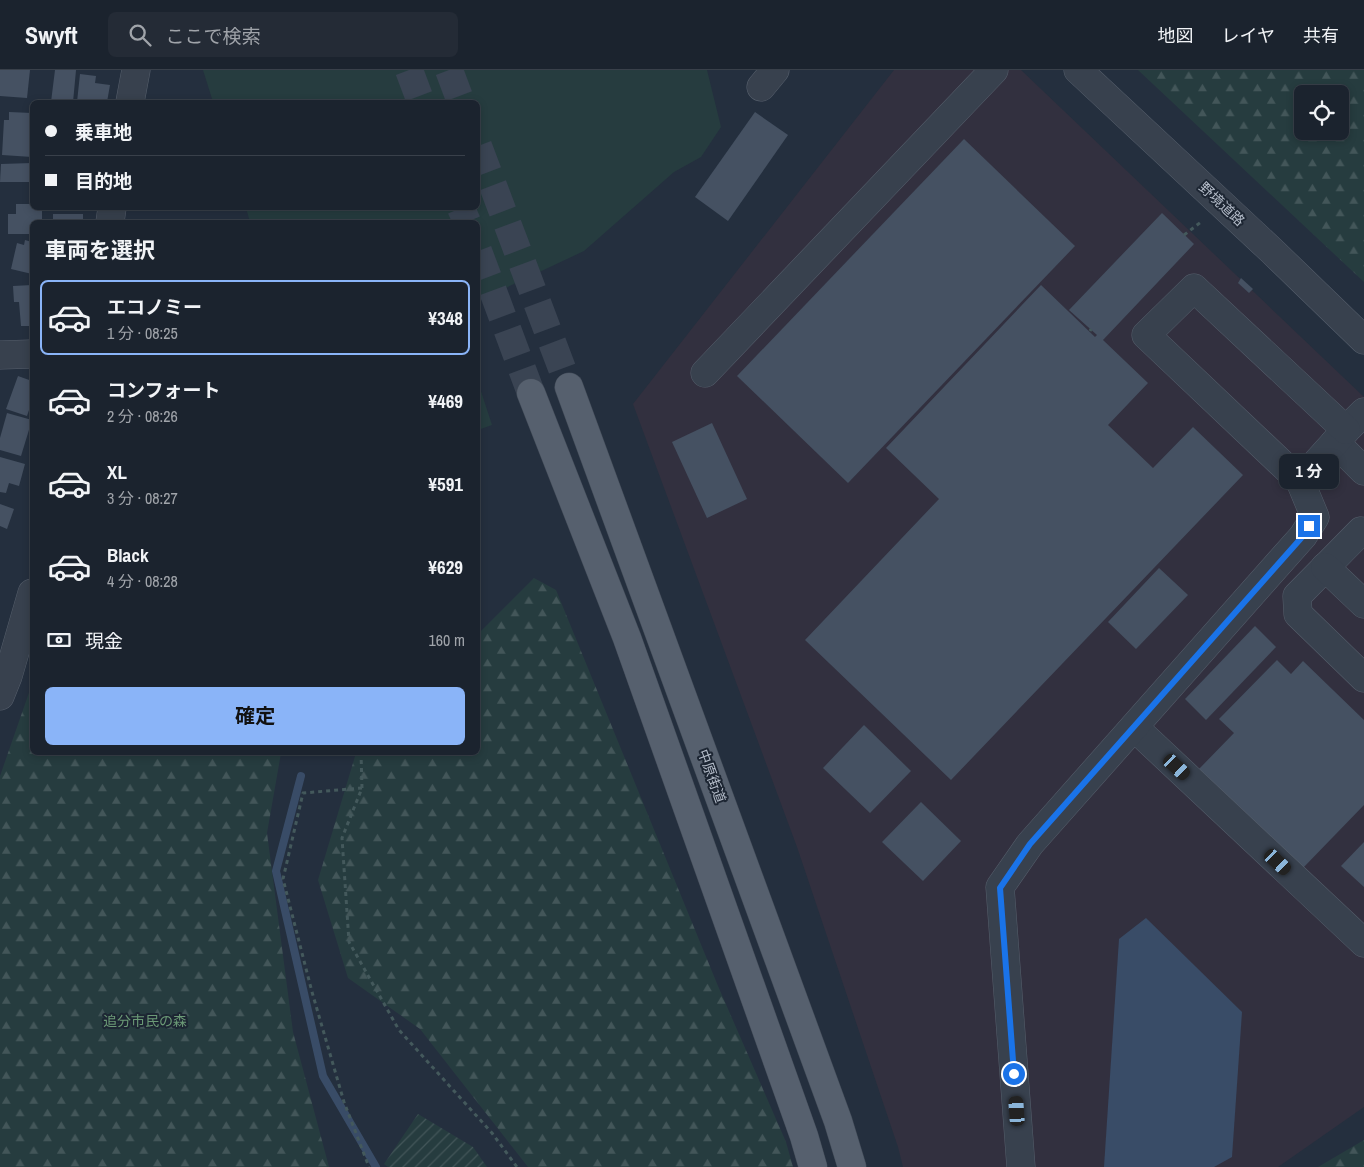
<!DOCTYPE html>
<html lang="ja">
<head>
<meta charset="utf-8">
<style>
  :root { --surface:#1b232e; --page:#242b36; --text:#f1f3f6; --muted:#a0a4aa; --line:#39404a; --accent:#8ab4f8 }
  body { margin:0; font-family:"Archivo Narrow","Noto Sans JP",sans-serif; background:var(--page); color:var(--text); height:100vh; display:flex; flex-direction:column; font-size:19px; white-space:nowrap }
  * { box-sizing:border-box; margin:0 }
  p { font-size:16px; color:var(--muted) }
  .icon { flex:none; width:28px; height:28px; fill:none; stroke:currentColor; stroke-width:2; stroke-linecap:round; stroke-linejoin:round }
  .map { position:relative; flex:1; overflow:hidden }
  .sheet { position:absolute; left:30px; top:150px; width:450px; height:535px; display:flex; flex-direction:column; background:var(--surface); border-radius:8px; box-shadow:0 2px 8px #0003,0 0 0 1px var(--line) }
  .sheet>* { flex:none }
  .banner { position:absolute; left:30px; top:30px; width:450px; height:110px; border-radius:8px; box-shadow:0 2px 8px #0003,0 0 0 1px var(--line); display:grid; align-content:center; height:110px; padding:0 15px; background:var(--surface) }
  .buttons { position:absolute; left:1294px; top:15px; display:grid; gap:10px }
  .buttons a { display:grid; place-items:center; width:55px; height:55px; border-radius:8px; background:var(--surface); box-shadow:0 2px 8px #0003,0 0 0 1px var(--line); font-size:25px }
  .end { position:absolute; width:22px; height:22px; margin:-11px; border:6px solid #1a73e8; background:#fff; box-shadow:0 0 0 2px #fff }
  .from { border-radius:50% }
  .bubble { position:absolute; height:35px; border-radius:8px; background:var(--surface); box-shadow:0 2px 8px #0003,0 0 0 1px var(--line); font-size:16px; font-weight:700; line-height:35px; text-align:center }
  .car { position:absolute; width:15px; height:30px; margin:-15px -8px; border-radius:6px; box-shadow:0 0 4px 1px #0007; background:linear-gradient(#222 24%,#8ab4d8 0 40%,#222 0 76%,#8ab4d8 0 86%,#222 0) }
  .banner b { display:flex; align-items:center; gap:18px; height:48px; font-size:19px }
  .banner b+b { border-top:1px solid var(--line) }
  .banner i { width:12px; height:12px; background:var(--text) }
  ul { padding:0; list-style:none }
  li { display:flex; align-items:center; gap:15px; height:75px; margin:0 10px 8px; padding:0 5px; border:2px solid transparent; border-radius:8px }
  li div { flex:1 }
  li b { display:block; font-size:19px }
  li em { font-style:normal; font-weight:700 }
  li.active { border-color:var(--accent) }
  li>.icon { width:45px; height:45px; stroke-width:1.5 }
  h2 { padding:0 15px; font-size:22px; line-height:60px }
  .pay { display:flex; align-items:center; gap:12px; height:55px; padding:0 15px; font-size:19px }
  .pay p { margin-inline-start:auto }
  .action { display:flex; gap:10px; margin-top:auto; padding:10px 15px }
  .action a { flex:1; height:58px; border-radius:8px; background:var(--accent); color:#111; font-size:20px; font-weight:700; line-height:58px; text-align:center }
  header { display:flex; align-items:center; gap:30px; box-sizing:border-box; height:70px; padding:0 25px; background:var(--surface); border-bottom:1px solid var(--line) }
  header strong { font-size:24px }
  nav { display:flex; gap:28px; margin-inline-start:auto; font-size:18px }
  .search { width:350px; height:45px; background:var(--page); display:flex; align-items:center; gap:12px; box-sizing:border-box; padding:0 18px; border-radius:8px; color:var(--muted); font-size:19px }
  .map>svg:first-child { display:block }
</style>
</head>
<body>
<header>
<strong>Swyft</strong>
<div class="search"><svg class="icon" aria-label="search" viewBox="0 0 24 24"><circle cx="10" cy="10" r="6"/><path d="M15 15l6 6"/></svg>ここで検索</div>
<nav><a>地図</a><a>レイヤ</a><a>共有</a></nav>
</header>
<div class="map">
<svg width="1364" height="1097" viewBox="0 0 1364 1097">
  <defs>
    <pattern id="forest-firs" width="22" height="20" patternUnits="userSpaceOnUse" patternTransform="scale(1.25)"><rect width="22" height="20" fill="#263c3f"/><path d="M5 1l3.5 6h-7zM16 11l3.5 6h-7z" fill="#435659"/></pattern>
    <pattern id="garden-furrows" width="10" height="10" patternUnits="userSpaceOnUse" patternTransform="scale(1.25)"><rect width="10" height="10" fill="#263c3f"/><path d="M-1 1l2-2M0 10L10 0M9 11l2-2" fill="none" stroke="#435659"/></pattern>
  </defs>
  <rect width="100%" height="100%" fill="#242f3e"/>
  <path fill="#32303f" d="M894,0H1021L1364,327V1037L1278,1097H903L898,1077L797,777L633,334Z"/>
  <g fill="#263c3f">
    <path d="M203,0H707L721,57L701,87L674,102L584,181L478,231V152H250L246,138H478V32H213Z"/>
    <path d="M478,312L492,355L478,360Z"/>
  </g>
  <g fill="url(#forest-firs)" fill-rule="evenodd">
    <path d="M1138,0H1364V212ZM1302,24H1340V61H1302Z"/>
    <path d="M534,508L556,520L718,916L786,1072L793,1097H528L420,959L348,908L318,810L356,683L478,682V564Z"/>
    <path d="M32,614V682L281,683L267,763L293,962L329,1097H0V706Z"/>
    <path d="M1364,1070V1097H1318Z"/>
  </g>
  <path fill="url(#garden-furrows)" d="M418,1044L473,1077L487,1097H388L384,1094Z"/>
  <path fill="#394c67" d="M1146,848L1242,942L1232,1087L1214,1097H1104L1119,869Z"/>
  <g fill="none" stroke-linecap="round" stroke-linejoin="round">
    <path stroke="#394c67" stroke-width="8" d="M301,706L276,801L323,1006L376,1097"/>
  </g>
  <g fill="#455162">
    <path d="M0,0H30L27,28L0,26Z"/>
    <path d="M55,0H76L73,32H51Z"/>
    <path d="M80,4L96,6L95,13L110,15L107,32H77Z"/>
    <path d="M9,42L32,43V87L2,85L4,50H9Z"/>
    <path d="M755,42L788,65L728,151L695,127Z"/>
    <path d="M964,69L1075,176L848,413L737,306Z"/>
    <path d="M32,93V112H0L1,94Z"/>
    <path d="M16,134H32V138H42V152H32V164H8V144H16Z"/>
    <path d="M1162,143L1194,174L1103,270L1148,313L1108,355L1153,398L1193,357L1243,405L951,710L805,570L939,429L886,378L1041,215L1095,267L1097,265L1069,240Z"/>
    <rect x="53" y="144" width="30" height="8"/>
    <path d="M25,170L32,172V204L11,199L17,173L24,175Z"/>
    <path d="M1241,208L1253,219L1249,223L1238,213Z"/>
    <path d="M32,215V256H21L19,232H14L13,216Z"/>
    <path d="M18,306L32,311V335L31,334L27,346L6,339Z"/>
    <path d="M7,343L32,350L21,386L0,380V368Z"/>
    <path d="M712,353L747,429L707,448L672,372Z"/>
    <path d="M0,387L25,394L19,416L9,413L6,423L0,422Z"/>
    <path d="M0,434L14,439L7,459L0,456Z"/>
    <path d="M1159,498L1188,525L1136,579L1108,552Z"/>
    <path d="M1255,556L1276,577L1206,650L1185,629Z"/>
    <path d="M1277,590L1291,604L1303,591L1364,650V735L1302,799L1199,699L1234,663L1219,649Z"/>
    <path d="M864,655L911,701L870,743L823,698Z"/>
    <path d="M921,732L961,771L923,811L882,772Z"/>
    <path d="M1364,772V817L1341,796Z"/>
  </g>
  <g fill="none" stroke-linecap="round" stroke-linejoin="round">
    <g stroke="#3a4453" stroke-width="28" stroke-dasharray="28 14" stroke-linecap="butt">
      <path d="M409,0L421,32"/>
      <path d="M449,0L461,32"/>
      <path d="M478,76L569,317"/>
      <path d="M461,138L467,152"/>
      <path d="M478,181L531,323"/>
    </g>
    <g stroke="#565f6c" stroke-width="29">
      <g id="minor">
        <path d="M1078,0L1272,181L1364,270"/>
        <path d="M761,17L775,0"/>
        <path d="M130,32L136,0"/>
        <path d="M110,152L112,138"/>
        <path d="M0,285L32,284"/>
        <path d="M705,303L994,0"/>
        <path d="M1335,372L1364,401"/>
        <path d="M1300,411L1346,360L1364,342"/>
        <path d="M1364,463L1361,461L1297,526L1298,544L1364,608"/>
        <path d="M1325,497L1364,534"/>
        <path d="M0,626L8,606L32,523"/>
        <path d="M1134,657L1364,873"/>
        <path d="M1021,1097L1000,817L1030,774L1303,466L1315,447L1300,411L1146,265L1194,218L1346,360"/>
      </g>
    </g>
    <g stroke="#414a57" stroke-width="29">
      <g id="major">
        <path d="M569,317L838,1051L852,1097"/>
        <path d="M531,323L627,568L804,1066L813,1097"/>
      </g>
    </g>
    <g stroke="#44595c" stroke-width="3" stroke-dasharray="4 4" stroke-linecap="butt">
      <path d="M1184,165L1201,152"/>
      <path d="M1090,261L1091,259"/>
      <path d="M361,682L362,718L342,768L349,872L399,960L492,1063L517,1097"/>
      <path d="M362,718L303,723L283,809L312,922L344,1032L369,1097"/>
    </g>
    <use href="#minor" stroke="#38414e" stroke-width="28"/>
    <use href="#major" stroke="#56606e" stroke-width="28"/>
  </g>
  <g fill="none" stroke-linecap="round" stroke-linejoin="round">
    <path stroke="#1a73e8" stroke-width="6" d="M1014,1004L1000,818L1030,774L1303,466L1309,456"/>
  </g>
  <g text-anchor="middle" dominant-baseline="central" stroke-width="4" stroke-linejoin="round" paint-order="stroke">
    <g font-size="14" fill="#b4bcc9" stroke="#1d2633">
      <text transform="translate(1222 134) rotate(43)">野境道路</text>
      <text transform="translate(712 706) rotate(70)">中原街道</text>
    </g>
    <g font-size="14" fill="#6b9a76" stroke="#1d2633">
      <text x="145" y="951">追分市民の森</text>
    </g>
  </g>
</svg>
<div class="buttons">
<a><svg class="icon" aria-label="locate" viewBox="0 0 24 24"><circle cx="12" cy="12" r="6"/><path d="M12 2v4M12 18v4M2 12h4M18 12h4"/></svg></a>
</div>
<i class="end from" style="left:1014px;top:1004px"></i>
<i class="end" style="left:1309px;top:456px"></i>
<div class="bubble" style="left:1279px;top:384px;width:60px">1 分</div>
<i class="car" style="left:1177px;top:697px;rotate:133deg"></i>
<i class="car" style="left:1278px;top:792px;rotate:133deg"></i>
<i class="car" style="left:1017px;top:1041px;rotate:356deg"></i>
<div class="banner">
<b><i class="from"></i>乗車地</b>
<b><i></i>目的地</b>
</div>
<section class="sheet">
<h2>車両を選択</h2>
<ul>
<li class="active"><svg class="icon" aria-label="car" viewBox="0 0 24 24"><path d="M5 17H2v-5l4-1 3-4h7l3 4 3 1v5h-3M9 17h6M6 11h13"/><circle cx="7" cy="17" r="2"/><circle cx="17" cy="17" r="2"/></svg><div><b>エコノミー</b><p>1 分 · 08:25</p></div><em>¥348</em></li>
<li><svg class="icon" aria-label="car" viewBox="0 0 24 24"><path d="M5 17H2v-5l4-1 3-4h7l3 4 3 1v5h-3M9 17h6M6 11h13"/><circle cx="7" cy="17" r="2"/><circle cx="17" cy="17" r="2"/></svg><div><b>コンフォート</b><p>2 分 · 08:26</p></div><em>¥469</em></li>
<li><svg class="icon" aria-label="car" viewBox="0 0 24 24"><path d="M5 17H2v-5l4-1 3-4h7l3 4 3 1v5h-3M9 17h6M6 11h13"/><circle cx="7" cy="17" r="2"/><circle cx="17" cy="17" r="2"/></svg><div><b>XL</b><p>3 分 · 08:27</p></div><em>¥591</em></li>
<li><svg class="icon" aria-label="car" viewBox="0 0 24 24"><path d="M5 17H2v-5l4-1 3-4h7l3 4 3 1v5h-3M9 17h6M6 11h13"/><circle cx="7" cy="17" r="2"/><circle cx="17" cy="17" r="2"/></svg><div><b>Black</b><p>4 分 · 08:28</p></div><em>¥629</em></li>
</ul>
<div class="pay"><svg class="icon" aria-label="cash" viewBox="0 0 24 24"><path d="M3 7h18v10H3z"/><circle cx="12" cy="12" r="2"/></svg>現金<p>160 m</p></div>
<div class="action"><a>確定</a></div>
</section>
</div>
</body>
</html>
